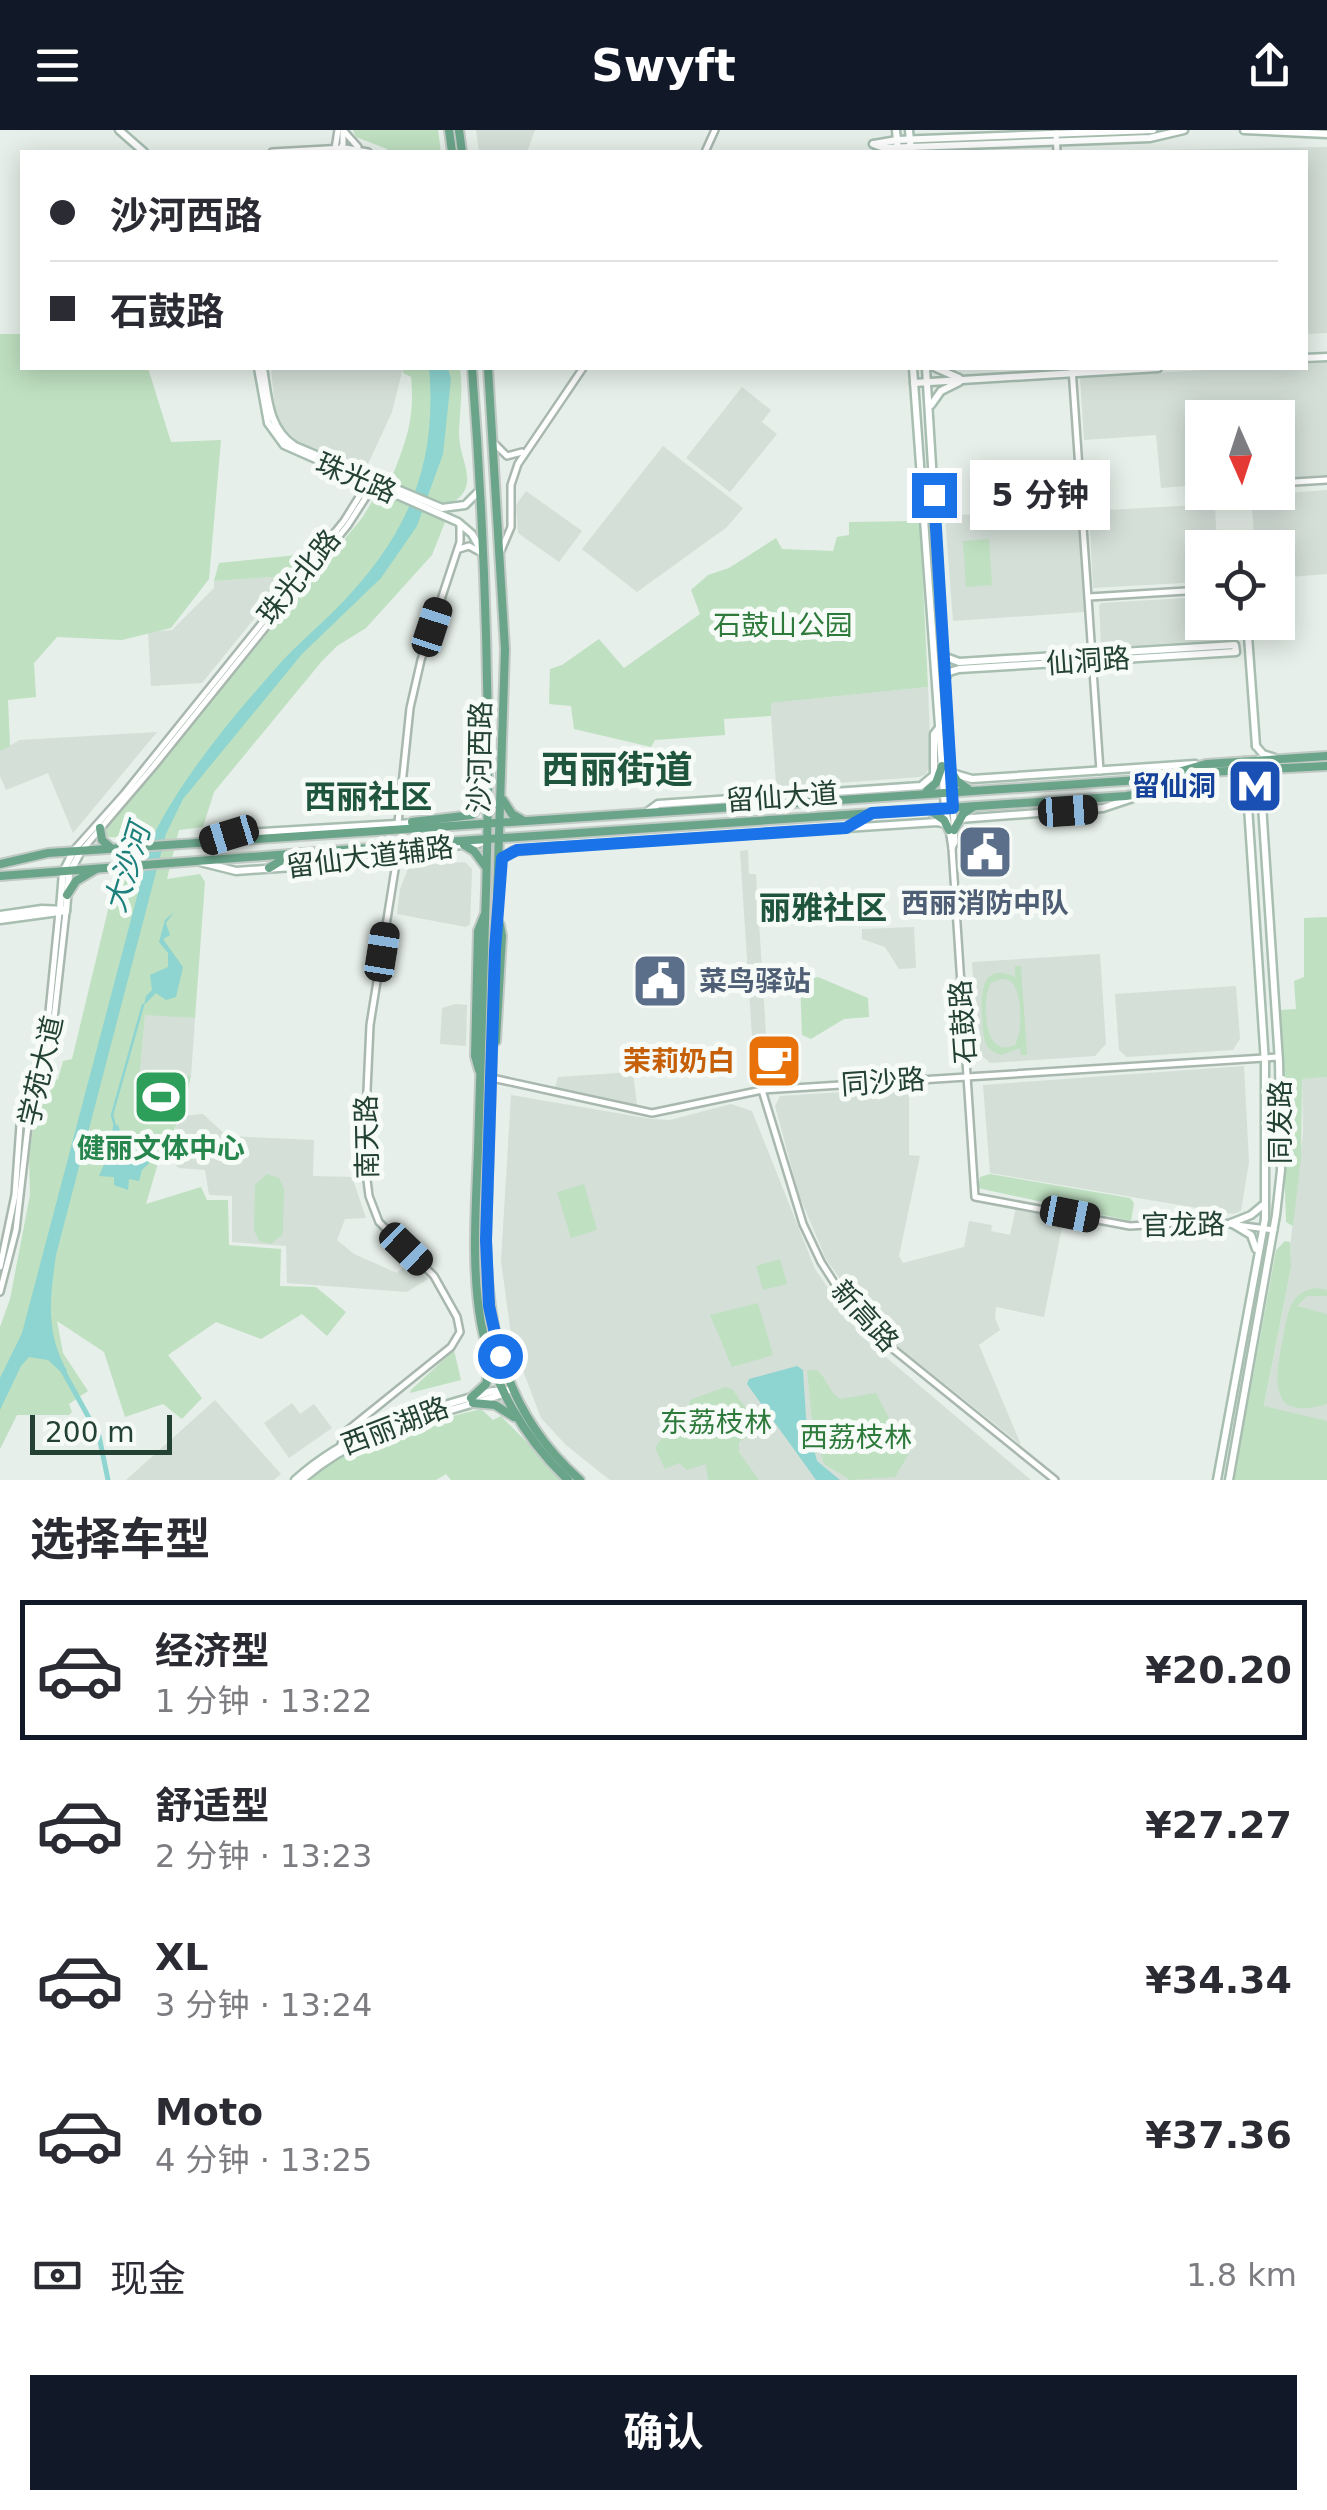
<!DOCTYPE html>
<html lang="zh">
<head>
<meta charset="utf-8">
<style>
  :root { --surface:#fff; --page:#f7f7f7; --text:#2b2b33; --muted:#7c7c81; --line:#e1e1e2; --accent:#111827 }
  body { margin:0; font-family:"DejaVu Sans","Noto Sans SC",sans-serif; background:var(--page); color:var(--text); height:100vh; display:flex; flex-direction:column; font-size:38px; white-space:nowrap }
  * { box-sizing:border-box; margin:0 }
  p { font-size:32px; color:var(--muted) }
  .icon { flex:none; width:55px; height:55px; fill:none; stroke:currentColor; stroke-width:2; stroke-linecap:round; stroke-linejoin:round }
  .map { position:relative; height:1350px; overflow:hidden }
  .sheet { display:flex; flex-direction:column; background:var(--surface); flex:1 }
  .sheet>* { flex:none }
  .guide { position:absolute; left:20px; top:20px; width:1288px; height:220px; border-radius:0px; box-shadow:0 5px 25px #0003; display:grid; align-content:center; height:220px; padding:0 30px; background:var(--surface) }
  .needle { width:65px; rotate:177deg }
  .fabs { position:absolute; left:1185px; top:270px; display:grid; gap:20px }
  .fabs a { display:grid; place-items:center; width:110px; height:110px; border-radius:0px; background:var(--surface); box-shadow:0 5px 25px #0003; font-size:50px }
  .scale { position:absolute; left:30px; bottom:25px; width:142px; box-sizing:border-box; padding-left:10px; border:5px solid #244234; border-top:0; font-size:28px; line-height:35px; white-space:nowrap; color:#244234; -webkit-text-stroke:8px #f7fbf8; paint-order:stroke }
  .end { position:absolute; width:45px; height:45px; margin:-22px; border:12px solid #1a73e8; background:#fff; box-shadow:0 0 0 5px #fff }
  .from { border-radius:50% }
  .bubble { position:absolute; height:70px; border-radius:0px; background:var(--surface); box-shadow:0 5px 25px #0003; font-size:32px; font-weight:700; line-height:70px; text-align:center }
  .car { position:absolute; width:30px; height:60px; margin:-30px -15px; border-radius:12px; box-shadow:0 0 8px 2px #0007; background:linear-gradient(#222 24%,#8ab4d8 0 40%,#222 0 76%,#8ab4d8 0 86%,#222 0) }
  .guide b { display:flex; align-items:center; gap:35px; height:95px; font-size:38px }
  .guide b+b { border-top:2px solid var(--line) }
  .guide i { width:25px; height:25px; background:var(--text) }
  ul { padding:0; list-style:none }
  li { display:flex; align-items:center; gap:30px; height:140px; margin:0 20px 15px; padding:0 10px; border:5px solid transparent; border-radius:0px }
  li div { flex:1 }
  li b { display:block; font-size:38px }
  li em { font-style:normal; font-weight:700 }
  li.on { border-color:var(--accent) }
  li>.icon { width:90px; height:90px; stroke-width:1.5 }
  h2 { padding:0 30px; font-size:45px; line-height:120px }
  .pay { display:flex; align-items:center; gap:25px; height:110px; padding:0 30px; font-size:38px }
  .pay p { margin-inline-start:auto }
  .primary-button { display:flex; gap:20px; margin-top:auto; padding:20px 30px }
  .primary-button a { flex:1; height:115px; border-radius:0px; background:var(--accent); color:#fff; font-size:40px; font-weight:700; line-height:115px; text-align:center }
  header { display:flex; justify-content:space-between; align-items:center; height:130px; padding:0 30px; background:var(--accent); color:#fff; font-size:45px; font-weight:700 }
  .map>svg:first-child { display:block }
</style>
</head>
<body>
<header><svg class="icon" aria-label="menu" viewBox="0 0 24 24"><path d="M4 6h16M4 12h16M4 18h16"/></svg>Swyft<svg class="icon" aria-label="share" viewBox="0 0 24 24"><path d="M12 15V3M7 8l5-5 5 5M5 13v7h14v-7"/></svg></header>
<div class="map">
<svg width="1327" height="1350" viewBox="0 0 1327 1350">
  <rect width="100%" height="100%" fill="#e6efe9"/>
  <g fill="#d4dfd8">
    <path d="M476,0H535L527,22H479Z"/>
    <path d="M1327,17V203L1305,204V22H1061Z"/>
    <path d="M1327,232V345L1278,349V288H1202V355L1161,358L1156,305L1084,310L1080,247L1241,238H1305V234Z"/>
    <path d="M271,238H403L392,282L368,334L362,336L297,312L284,302L275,280Z"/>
    <path d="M742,257L771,280L762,292L777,304L730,362L686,328Z"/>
    <path d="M663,316L743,378L727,397L637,462L582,419Z"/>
    <path d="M1327,360V444L1278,448V418L1255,417L1251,366Z"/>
    <path d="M526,361L582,401L559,432L518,403L516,375Z"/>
    <path d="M1215,374L1217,417L1202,418V452L1093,458L1089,381Z"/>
    <path d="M1078,377L1085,482L953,491L945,386Z"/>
    <path d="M289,446L202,553L151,556L148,502L172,500L214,458V451Z"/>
    <path d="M1202,467V492L1223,493L1225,510L1106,517L1101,513L1099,476L1101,473Z"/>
    <path d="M928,557L931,633L926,644L920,647L783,657L776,653L770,573Z"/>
    <path d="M157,602L73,703L48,643L6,660L0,646V621L20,610Z"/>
    <path d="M350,648L396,653L393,675L350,678Z"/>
    <path d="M748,720L749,744H756L769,951L755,952L740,721Z"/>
    <path d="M465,732L472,739L470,794L466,797L397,784L400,759L409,736Z"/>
    <path d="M914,797L916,838L899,839L885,817L862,809V799Z"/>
    <path d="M1100,824L1106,914L1095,926L990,933L978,922L972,832Z"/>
    <path d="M1236,856L1240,909L1233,920L1127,927L1119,920L1115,864Z"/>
    <path d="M455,874L467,875L466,916L440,914L442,878Z"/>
    <path d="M145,884L195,888L191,946L140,942Z"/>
    <path d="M1244,936L1249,1032L1241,1081L1233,1084L990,1043L983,955Z"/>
    <path d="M633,942L637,976L555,957L558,947Z"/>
    <path d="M1327,947V1350H1250L1291,1137L1290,1117L1303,1003L1302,949Z"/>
    <path d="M909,958V1025L920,1026L899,1126L903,1133L964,1117L969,1091L992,1095L991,1101L1010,1105L1016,1077L1064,1087L1044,1187L996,1177L995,1188L1000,1200L979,1215L1021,1315L896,1215L866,1186L826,1129L799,1065L775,976L780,966Z"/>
    <path d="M511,965L652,989L670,990L731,974L752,981L815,1139L861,1206L1031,1350H610L602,1344L566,1315L541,1288L512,1212L501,1131Z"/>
    <path d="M203,984L227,1006L314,1010L313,1046L352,1047L366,1088L345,1089L337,1110L354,1124L397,1143L409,1131L428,1149L407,1162L287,1153L286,1116L232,1112V1066L209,1065L205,1040L179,1038L161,1023L182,986Z"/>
    <path d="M215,1270L281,1344L274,1350H126Z"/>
    <path d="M292,1273L300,1284L314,1274L332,1298L289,1328L264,1293Z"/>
  </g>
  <g fill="#bfe0c1" fill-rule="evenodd">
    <path d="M353,0H438L441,22H387V19L356,7Z"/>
    <path d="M0,204H22V238H148L171,312L221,310L209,449L171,498L122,510L57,507L34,533L36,567L8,570L10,616L0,621Z"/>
    <path d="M403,238H460C463,260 460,279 459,301C458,333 486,358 444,377L441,390L445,392L432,425L366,498L337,516L322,531L214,662L203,697L179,700L167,749L200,744L205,752L195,888L145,885L140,942L191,946L182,985L161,1023L146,1074L201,1057L207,1070H228L229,1115L281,1119L280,1156L316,1157L346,1182L327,1206L302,1184L261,1209L216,1192L168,1225L202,1268L182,1289L163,1274L125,1287L104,1222L57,1191L63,1223L88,1261L69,1274L72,1282L69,1285H17L0,1319V1197L10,1169L30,1065L29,1024L38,969L46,954L58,949L63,931L72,929L115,751L125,743L134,708L107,707L106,699L362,388L376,365L392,369L398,354L391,350C406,311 415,290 411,247L403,243Z"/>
    <path d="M920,391L928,557L771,573V586L724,589L725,605L655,610L651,617L574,599L571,576L549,574L550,539L562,535L599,509L624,538L700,484L691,460L708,445L729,438L776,408L782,419L833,421L837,407L849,405V392Z"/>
    <path d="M989,409L992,455L966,457L963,411Z"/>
    <path d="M307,424L289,446L214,451L219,433Z"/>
    <path d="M1327,787V947L1302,949L1301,1028L1293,1096L1286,1092L1279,885L1281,880L1296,879L1294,851L1304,847V788Z"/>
    <path d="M1015,836H1021L1027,925H1021L1020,918L1001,925C995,922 992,922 987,916C982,907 983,893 982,883C981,859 983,833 1015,847ZM1001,849C1008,850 1011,849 1015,857C1022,869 1022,903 1015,915C983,930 981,870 991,853Z"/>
    <path d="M818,847L868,868L869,887L844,889L811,909L802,905L800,852Z"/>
    <path d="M267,1044L279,1048L284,1059L283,1104L271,1114L259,1111L254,1100L255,1055Z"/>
    <path d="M990,1044L1130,1068L1134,1073L1131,1091L978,1058L980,1047Z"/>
    <path d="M584,1054L597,1100L571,1108L557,1062Z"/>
    <path d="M1285,1111L1290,1112L1291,1137L1264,1276L1327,1291V1350H1234L1276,1120Z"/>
    <path d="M780,1129L787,1154L763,1160L756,1136Z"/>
    <path d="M1315,1158L1327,1160V1166H1307L1297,1176L1327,1184V1274C1267,1292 1275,1249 1283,1208C1286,1195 1287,1179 1295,1169C1300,1162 1307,1160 1315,1158Z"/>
    <path d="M758,1173L773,1225L732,1237L710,1185Z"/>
    <path d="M454,1220L461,1250L410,1263L411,1260Z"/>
    <path d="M807,1240H817C827,1249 829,1262 840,1269L876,1263L908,1325L895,1347L850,1350L824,1334L813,1300Z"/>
    <path d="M725,1257L732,1259L761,1299L739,1312V1322L759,1350H708L706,1334L687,1340L679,1333L665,1339L655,1318C663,1305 674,1296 686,1289L690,1270Z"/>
    <path d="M481,1279L493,1290L501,1286L564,1350H451L446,1344L436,1350H310C362,1305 416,1296 481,1279Z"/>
  </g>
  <g fill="#8ed4d0">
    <path d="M429,238H448L451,249L443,324L417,396L381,448L302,524L183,669L166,704L56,1125C50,1168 45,1202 67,1241L63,1244L48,1230L29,1227L21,1236L0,1280V1248L22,1203L153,706C184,645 230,590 276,538C294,517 316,499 336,479C406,408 438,338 429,238Z"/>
    <path d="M174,782L166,793L170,805L163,809L183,837L176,867L166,870L156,863L144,875L146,866L152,860L150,845L168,837V823L159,812L165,790Z"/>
    <path d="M118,995L126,1018L147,1025L149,1033L142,1040L139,1051L129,1049L128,1060L114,1055V1047L99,1046L110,1020L113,996Z"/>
    <path d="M797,1236L803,1240L806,1288L817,1331L840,1350H816L747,1254L749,1249Z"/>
  </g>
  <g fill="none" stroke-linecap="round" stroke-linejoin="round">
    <path stroke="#8ed4d0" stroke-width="2.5" d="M115,996L112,985L143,875"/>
    <path stroke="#8ed4d0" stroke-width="5" d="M62,1239L99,1306L108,1350"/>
    <g stroke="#a8b8af" stroke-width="10">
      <g id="tertiary">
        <path d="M343,0L358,17"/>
        <path d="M1056,3L1057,22"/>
        <path d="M335,19L338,0"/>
        <path d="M272,22L345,18L368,22"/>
        <path d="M339,22L343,14V2"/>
        <path d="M705,22L715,0"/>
        <path d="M1072,238L1100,641"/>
        <path d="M495,314L507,326L522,322"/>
        <path d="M1278,353L1327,350"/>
        <path d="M459,419L469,416L480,422"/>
        <path d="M500,423L511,397V355L518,334L583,238"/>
        <path d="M1089,467L1202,460"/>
        <path d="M946,680L952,718L975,1067L1130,1096L1207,1091L1274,1100"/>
        <path d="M398,693L410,578L421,530L460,412V395"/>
        <path d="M952,718L955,712L953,677"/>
        <path d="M83,719L153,637L348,395L366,367L372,351"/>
        <path d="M74,720L124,664L344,391L369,351"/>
        <path d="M492,948L652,983L762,960L1279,927"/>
        <path d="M762,960L803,1094L821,1132L844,1168L893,1219L1055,1350"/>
        <path d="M0,1137L15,1065L20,995L48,892L59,782"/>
        <path d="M0,1162L16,1100L29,987L53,898L66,782"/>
        <path d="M341,1314L348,1300L451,1217L460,1202L457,1187L434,1146L379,1092L369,1066L364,1026L370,895L397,727"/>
      </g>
    </g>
    <g stroke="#a7beb1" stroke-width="11">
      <g id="secondary">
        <path d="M119,0L144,22"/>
        <path d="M896,0L898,22"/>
        <path d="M909,0L911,22"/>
        <path d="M1244,0L1327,4"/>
        <path d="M873,14L884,18L1150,8L1184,0"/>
        <path d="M874,14L897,10L1153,0"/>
        <path d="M1305,228L1327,227"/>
        <path d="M258,238L268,293L284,315L458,392L472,404L482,422"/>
        <path d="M263,238C268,267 268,299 295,316L442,378L465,375L480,360"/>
        <path d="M913,238L945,678"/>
        <path d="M926,238L953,677"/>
        <path d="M936,238L959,248"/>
        <path d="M914,253L1158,238"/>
        <path d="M931,275L941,261L959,252"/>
        <path d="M1247,492L1256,616"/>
        <path d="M943,526L959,532L1235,515L1236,522L959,539L949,542L945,549"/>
        <path d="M1256,616L1263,624L1275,628"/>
        <path d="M955,644L972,649L1195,634"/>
        <path d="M647,682L658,674L921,656L934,645V604L938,599"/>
        <path d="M959,689L1103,678L1139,666"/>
        <path d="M212,710L244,703L413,693"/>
        <path d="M559,717L937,692L947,694"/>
        <path d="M200,732L236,741L379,731L419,718L478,714L487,710"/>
        <path d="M60,779L63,742L73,722"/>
        <path d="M66,781L69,744L81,721"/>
        <path d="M0,785L42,779L65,780"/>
        <path d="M0,790L66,781"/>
        <path d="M1231,1093L1251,1105L1256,1119"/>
        <path d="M1231,1093L1251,1085L1263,1075"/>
        <path d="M295,1350C352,1298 421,1282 493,1261L512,1260"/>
        <path d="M302,1350C361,1297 433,1288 506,1263"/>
        <path d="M1217,1350L1265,1089V933L1245,631"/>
        <path d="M1229,1350L1276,1085L1281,1040L1279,932L1259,629"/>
      </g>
    </g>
    <g stroke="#c2cac6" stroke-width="12">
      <g id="primary">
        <path d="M449,0L452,22"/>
        <path d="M459,0L462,22"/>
        <path d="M472,238C486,422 492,606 485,791C483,867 480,943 478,1019C476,1076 471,1137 481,1193C492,1253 524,1308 568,1350"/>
        <path d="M488,238L505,519L486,1110C488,1206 506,1284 580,1350"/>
        <path d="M950,639L957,651L968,659"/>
        <path d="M927,661L936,653L942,636"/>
        <path d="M503,670L512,684L524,691"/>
        <path d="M931,681L944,690L949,700"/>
        <path d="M412,692L472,685L487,666"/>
        <path d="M100,698L102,710L111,718"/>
        <path d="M847,698L869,685"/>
        <path d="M954,700L963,684L973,677"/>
        <path d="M464,715L474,721L485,736"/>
        <path d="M501,729L513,721L559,717"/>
        <path d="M0,734L48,723L1154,649L1206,634L1327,626"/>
        <path d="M269,738L290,725"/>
        <path d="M0,746L473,710L1126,666L1151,662L1208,642L1327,636"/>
        <path d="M67,765L76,751L96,739"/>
        <path d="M496,911L502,806L500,795"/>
        <path d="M479,940L475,926L478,801L484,786"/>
        <path d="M471,1268L486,1254L490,1234"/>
        <path d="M473,1273L495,1275L514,1287"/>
      </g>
    </g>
    <use href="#tertiary" stroke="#fff" stroke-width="5"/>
    <use href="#secondary" stroke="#fff" stroke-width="6"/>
    <use href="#primary" stroke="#6aa58a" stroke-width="8"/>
  </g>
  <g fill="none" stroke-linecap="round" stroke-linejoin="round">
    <path stroke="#1a73e8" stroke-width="12" d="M500,1226L489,1176L486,1110L495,820L502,728L517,720L846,698L872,683L953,678L934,365"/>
  </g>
  <defs>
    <g id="metro-square" transform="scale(2.875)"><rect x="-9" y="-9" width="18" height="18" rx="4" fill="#1a4fb4" stroke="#f7fbf8"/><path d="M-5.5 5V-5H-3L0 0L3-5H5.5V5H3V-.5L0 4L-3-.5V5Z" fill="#fff"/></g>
    <g id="civic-square" transform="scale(2.875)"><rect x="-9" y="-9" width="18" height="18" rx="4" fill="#5c6f8a" stroke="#f7fbf8"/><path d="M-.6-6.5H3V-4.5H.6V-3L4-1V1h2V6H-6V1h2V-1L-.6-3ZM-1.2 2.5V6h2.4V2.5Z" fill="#fff"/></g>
    <g id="cafe-square" transform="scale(2.875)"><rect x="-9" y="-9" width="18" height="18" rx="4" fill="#e8710a" stroke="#f7fbf8"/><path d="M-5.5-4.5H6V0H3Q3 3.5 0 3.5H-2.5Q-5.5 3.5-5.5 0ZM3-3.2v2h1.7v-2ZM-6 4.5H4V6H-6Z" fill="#fff"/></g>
    <g id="stadium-square" transform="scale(2.875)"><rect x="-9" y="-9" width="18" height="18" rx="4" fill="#2e9e5b" stroke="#f7fbf8"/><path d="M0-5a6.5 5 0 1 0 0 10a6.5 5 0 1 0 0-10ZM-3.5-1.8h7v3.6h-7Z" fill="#fff"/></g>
  </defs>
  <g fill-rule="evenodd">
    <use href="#metro-square" x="1255" y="656"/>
    <use href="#civic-square" x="985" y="722"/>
    <use href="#civic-square" x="660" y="851"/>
    <use href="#cafe-square" x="774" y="931"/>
    <use href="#stadium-square" x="161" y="967"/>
  </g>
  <g text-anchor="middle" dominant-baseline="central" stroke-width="10" stroke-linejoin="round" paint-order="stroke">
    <g font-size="28" fill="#244234" stroke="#f7fbf8">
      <text transform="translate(356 348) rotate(23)">珠光路</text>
      <text transform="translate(299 447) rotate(-51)">珠光北路</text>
      <text transform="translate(1088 531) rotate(-4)">仙洞路</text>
      <text transform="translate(480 627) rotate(-89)">沙河西路</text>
      <text transform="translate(782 667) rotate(-4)">留仙大道</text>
      <text transform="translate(370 727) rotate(-7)">留仙大道辅路</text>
      <text transform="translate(963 892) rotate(-94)">石鼓路</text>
      <text transform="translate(41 941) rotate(-77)">学苑大道</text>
      <text transform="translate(883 952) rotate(-4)">同沙路</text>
      <text transform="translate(1280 992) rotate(-90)">同发路</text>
      <text transform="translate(367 1007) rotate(-91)">南天路</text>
      <text transform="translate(1183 1095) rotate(-1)">官龙路</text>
      <text transform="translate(865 1186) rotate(48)">新高路</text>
      <text transform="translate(395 1296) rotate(-21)">西丽湖路</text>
    </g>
    <g font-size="28" fill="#2d7a3b" stroke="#f7fbf8">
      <text x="783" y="495">石鼓山公园</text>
      <text x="716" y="1292">东荔枝林</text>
      <text x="856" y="1307">西荔枝林</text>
    </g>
    <g font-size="28" font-weight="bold" fill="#164399" stroke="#f7fbf8" text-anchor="end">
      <text x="1216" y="656">留仙洞</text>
    </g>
    <g font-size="28" font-weight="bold" fill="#4e5e75" stroke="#f7fbf8">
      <text x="985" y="773">西丽消防中队</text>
      <text x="699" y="851" text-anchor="start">菜鸟驿站</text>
    </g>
    <g font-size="28" font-weight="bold" fill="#c56008" stroke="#f7fbf8" text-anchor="end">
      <text x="735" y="931">茉莉奶白</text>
    </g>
    <g font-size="28" font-weight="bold" fill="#27864d" stroke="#f7fbf8">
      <text x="161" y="1018">健丽文体中心</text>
    </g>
    <g font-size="30" font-style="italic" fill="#1c807c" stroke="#f7fbf8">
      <text transform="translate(127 738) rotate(-73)">大沙河</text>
    </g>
    <g font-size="32" font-weight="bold" fill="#1f553d" stroke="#f7fbf8">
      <text x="368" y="667">西丽社区</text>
      <text x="823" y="778">丽雅社区</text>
    </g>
    <g font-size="38" font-weight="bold" fill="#1f553d" stroke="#f7fbf8">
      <text x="617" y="640">西丽街道</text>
    </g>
  </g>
</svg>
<div class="fabs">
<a><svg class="needle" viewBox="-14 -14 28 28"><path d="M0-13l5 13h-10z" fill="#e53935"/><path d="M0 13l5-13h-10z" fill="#7c7c81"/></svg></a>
<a><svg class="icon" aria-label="locate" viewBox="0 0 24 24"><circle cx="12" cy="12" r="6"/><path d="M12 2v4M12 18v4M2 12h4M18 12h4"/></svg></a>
</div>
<div class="scale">200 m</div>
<i class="end from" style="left:500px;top:1226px"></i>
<i class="end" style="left:934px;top:365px"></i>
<div class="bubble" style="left:970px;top:330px;width:140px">5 分钟</div>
<i class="car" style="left:432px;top:497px;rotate:18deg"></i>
<i class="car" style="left:1068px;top:681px;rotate:86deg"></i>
<i class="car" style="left:229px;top:705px;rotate:253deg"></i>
<i class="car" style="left:382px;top:822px;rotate:9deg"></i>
<i class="car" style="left:1070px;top:1084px;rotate:101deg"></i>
<i class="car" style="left:406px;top:1119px;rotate:134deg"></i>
<div class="guide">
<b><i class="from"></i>沙河西路</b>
<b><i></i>石鼓路</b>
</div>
</div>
<section class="sheet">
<h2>选择车型</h2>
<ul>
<li class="on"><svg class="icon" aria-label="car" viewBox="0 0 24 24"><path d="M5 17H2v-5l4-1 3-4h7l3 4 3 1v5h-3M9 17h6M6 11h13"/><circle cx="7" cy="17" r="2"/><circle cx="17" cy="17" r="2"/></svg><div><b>经济型</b><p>1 分钟 · 13:22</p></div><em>¥20.20</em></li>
<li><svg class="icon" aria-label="car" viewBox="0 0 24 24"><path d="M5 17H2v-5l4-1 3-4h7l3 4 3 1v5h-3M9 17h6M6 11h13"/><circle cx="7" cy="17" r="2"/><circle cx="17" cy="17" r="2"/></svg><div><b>舒适型</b><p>2 分钟 · 13:23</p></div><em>¥27.27</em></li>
<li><svg class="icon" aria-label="car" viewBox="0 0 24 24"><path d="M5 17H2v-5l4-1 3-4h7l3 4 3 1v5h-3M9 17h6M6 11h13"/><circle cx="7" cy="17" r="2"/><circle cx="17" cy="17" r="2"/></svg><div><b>XL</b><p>3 分钟 · 13:24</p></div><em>¥34.34</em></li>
<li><svg class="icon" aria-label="car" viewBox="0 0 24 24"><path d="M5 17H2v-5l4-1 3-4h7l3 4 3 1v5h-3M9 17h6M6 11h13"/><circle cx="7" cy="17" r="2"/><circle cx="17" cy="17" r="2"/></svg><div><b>Moto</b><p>4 分钟 · 13:25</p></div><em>¥37.36</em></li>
</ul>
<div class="pay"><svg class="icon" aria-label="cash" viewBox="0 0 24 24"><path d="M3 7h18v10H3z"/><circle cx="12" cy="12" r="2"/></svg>现金<p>1.8 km</p></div>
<div class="primary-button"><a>确认</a></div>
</section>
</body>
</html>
